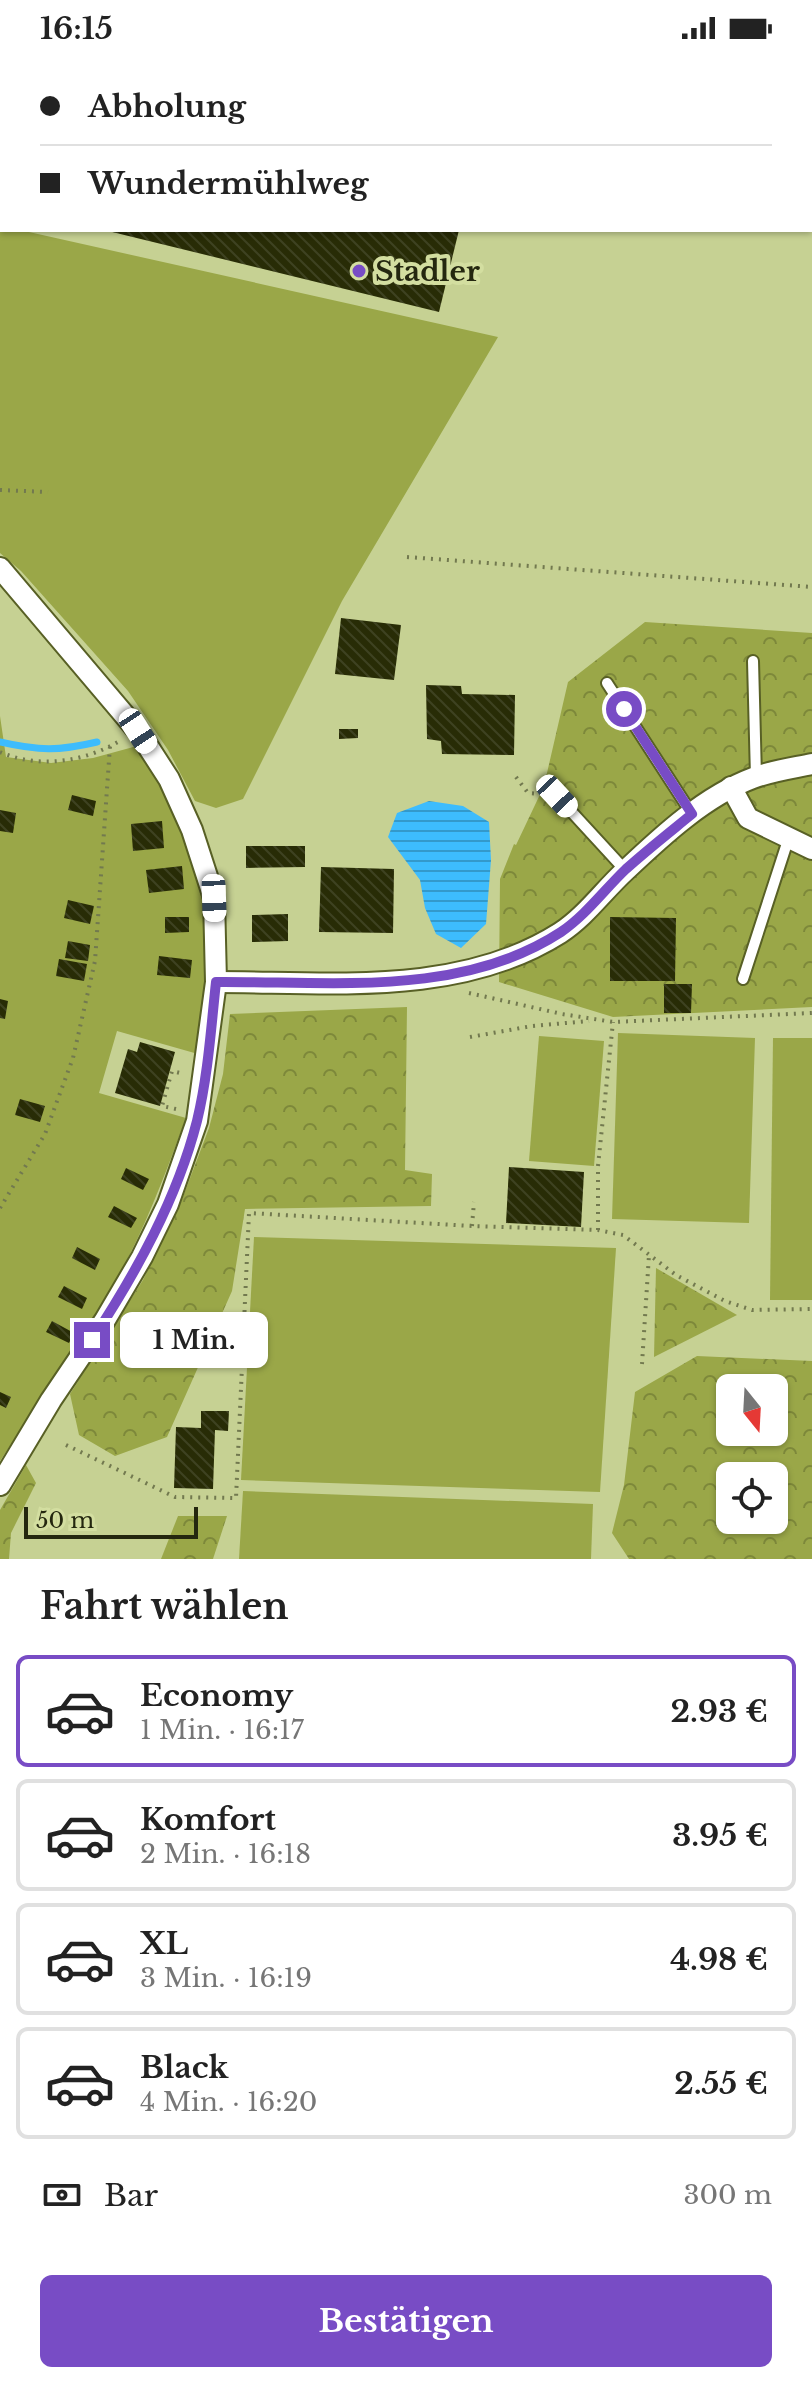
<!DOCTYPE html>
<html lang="de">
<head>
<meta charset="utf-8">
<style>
  :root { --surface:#fff; --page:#f2f2f2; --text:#222; --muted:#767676; --line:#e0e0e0; --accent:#784cc5 }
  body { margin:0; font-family:"Libre Baskerville",serif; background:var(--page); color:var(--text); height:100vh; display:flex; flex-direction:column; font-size:30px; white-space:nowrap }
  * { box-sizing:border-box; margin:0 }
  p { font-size:26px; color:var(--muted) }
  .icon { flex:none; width:44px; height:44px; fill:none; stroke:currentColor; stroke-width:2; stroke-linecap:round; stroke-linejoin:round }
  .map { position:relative; height:1503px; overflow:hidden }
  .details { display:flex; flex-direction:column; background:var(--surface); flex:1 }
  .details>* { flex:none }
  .banner { position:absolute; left:0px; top:0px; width:812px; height:176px; box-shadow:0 2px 6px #0004; display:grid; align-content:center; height:176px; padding:0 40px; background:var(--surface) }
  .needle { width:52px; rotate:162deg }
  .fabs { position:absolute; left:716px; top:1318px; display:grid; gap:16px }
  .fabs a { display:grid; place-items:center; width:72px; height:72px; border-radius:12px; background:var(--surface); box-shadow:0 2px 6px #0004; font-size:40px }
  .scale { position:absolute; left:24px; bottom:20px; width:174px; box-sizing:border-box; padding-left:8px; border:4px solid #24270f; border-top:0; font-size:22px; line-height:28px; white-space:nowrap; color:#24270f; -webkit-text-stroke:6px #d3dea0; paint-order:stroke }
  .end { position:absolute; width:36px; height:36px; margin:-18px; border:10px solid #784cc5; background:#fff; box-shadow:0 0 0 4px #fff }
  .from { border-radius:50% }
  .bubble { position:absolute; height:56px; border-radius:12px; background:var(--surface); box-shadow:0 2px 6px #0004; font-size:26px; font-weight:700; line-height:56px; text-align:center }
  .car { position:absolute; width:24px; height:48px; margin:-24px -12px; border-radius:10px; box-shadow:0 0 6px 2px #0007; background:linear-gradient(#fff 24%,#345 0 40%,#fff 0 76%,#345 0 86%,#fff 0) }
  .banner b { display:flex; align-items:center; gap:28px; height:76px; font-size:30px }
  .banner b+b { border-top:2px solid var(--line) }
  .banner i { width:20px; height:20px; background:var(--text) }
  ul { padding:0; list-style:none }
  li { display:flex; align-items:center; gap:24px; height:112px; margin:0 16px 12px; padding:0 24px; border:4px solid var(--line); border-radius:12px }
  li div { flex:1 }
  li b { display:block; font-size:30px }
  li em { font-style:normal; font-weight:700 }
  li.selected { border-color:var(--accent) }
  li>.icon { width:72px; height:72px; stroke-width:1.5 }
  h2 { padding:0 40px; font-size:36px; line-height:96px }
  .pay { display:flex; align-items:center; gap:20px; height:88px; padding:0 40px; font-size:30px }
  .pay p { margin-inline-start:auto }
  .primary-button { display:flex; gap:16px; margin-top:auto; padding:16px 40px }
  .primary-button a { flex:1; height:92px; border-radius:12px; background:var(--accent); color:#fff; font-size:32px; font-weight:700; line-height:92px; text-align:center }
  .status { display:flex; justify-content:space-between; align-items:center; height:56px; padding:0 40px; background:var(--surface); direction:ltr }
  .status svg { height:22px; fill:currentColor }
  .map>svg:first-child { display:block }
</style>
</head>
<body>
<div class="status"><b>16:15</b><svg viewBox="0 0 49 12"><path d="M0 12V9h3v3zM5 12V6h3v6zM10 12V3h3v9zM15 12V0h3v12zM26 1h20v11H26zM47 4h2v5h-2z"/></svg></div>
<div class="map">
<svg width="812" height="1503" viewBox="0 0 812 1503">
  <defs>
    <pattern id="forest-crowns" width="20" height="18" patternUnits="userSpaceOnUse" patternTransform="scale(2)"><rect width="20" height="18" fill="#9aa748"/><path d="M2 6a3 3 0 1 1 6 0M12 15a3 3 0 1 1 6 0" fill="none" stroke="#7d883a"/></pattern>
    <pattern id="water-rules" width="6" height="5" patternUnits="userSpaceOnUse" patternTransform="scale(2)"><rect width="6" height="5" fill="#3dbcfd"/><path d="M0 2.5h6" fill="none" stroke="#3399cb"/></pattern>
    <pattern id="building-back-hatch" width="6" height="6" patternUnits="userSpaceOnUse" patternTransform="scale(2)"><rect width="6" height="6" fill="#282c06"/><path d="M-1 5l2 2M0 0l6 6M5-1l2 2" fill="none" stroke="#3e4221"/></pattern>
  </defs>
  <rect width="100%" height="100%" fill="#c6d193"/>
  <g fill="url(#forest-crowns)" fill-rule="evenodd">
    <path d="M645,566L812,577V951L613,961L499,926L500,823L514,788L516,789L544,730L568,626Z"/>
    <path d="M407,951L405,1114L432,1118L431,1150L245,1153L232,1235L167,1381L115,1400L79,1379L70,1338L143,1224L181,1146L209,1072L223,1018L230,958Z"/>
    <path d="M656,1212L737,1259L654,1301Z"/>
    <path d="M697,1300L812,1305V1503H629L612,1477L624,1429L635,1336ZM730,1332H774V1376H730ZM730,1420H774V1464H730Z"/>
    <path d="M26,1409L36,1427L11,1477L9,1503H0V1454Z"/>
    <path d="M178,1460H227L213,1503H161Z"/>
  </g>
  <g fill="#9aa748">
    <path d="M0,170L2,174H20L498,281L342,545L243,743L216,752L195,745L168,694L128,635L21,515L0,497Z"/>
    <path d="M0,660L6,701L51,707L93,702L137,690C159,723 179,756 192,794C215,856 205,934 198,998L117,975L99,1037L186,1062C169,1108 152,1154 130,1198C92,1270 44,1337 0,1405Z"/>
    <path d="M618,977L755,982L749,1167L612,1163Z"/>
    <path d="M539,980L604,985L594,1110L529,1105Z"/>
    <path d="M773,982H812V1244H770Z"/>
    <path d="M254,1181L616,1192L600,1436L241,1424Z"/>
    <path d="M243,1435L593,1448L591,1503H239Z"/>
  </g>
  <path fill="url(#water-rules)" d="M429,745L463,750L489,766L491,804L486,868L461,892L436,878L425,852L420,824L388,781L397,757Z"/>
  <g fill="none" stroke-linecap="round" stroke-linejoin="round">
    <path stroke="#3dbcfd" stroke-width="7" d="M0,686C39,695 59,695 97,686"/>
  </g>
  <g fill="url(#building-back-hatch)">
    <path d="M104,174H459L439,256Z"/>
    <path d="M341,562L401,569L394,624L335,618Z"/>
    <path d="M426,629L461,630L462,638L515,639L514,699L442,698L441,685L427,683Z"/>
    <path d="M339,673H358V682L339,683Z"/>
    <path d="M72,739L96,745L93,760L68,754Z"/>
    <path d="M0,754L16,757L13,777L0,775Z"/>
    <path d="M162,765L164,792L133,795L131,768Z"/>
    <path d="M246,790H305V811L246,812Z"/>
    <path d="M182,810L184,833L149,837L146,814Z"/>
    <path d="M321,811L394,813L393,877L319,876Z"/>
    <path d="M68,844L94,850L90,868L64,862Z"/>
    <path d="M288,858V885L252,886V859Z"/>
    <path d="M165,861H189V876L165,877Z"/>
    <path d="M610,861L676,862L675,925H610Z"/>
    <path d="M68,885L90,889L88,905L65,902Z"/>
    <path d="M159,900L192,904L190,922L157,919Z"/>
    <path d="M59,903L87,908L84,925L56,920Z"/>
    <path d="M664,928H692L691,957H664Z"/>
    <path d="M0,943L8,945L5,963L0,962Z"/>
    <path d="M140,986L175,996L160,1050L115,1037L128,993L137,996Z"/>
    <path d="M20,1043L45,1050L40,1066L15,1059Z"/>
    <path d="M509,1111L584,1116L581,1171L506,1167Z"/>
    <path d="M126,1112L149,1123L143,1134L121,1123Z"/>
    <path d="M114,1150L137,1162L131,1172L108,1161Z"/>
    <path d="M77,1191L100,1203L95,1214L72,1202Z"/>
    <path d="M64,1230L87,1242L82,1253L58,1241Z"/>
    <path d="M52,1265L74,1277L69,1287L46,1276Z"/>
    <path d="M0,1336L11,1341L6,1352L0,1349Z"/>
    <path d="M201,1355H229L228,1375L215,1374L213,1433L174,1432L176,1371L201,1372Z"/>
  </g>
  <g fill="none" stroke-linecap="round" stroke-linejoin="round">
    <g stroke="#586025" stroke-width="14">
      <g id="lane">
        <path d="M753,605L756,721"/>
        <path d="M607,627L692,758"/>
        <path d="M557,740L625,814"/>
        <path d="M743,923L789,781"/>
      </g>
    </g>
    <g stroke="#586025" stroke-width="24">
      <g id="street">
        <path d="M0,512L138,675L169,723L192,774L214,842L216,926L197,1065L168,1148L142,1201L105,1264L51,1344L0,1429"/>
        <path d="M731,731L748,762L812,793"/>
        <path d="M216,926C331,926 459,941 560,877C586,860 603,835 626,814C662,780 705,740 753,722C771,715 793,712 812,708"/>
      </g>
    </g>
    <g stroke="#72794f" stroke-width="4" stroke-dasharray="2 6" stroke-linecap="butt">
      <path d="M0,434L48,436"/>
      <path d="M407,501L812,531"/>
      <path d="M0,696C38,713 83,706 118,686"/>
      <path d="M516,721L528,737L541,738"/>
      <path d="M469,937L562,958L613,966L812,957"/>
      <path d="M470,981L532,970L589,965"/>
      <path d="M176,1053L162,1050L172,1015L184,1018"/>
      <path d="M0,1152L45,1078L73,1002L95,905L110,690"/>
      <path d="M472,1170L474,1146"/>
      <path d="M598,1174V1110L613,966"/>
      <path d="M642,1308L649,1199"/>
      <path d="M66,1389L175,1441L236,1442L249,1157L472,1170L598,1174L623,1179L676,1219L725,1245L752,1254L812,1253"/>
    </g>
    <use href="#lane" stroke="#fff" stroke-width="10"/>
    <use href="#street" stroke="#fff" stroke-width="20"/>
  </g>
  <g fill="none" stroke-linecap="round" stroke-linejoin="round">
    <path stroke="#784cc5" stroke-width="10" d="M92,1284C136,1217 177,1143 197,1065C208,1020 211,972 216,926C330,925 460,942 561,876C586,859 604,834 626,813C647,794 670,776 692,758L624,653"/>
  </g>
  <circle fill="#784cc5" stroke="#d3dea0" stroke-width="3" cx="359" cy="215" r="8"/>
  <g text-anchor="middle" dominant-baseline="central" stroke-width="8" stroke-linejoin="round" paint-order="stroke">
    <g font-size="28" font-weight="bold" fill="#24270f" stroke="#d3dea0" text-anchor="start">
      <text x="375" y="215">Stadler</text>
    </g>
  </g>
</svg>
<div class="fabs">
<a><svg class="needle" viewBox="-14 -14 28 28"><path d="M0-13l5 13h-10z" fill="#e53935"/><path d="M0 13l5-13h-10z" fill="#767676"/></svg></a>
<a><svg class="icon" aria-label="locate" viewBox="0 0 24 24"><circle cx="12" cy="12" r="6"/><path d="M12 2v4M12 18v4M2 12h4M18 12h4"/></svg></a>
</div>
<div class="scale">50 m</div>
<i class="end from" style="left:624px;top:653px"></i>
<i class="end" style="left:92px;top:1284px"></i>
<div class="bubble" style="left:120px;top:1256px;width:148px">1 Min.</div>
<i class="car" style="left:138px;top:675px;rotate:147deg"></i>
<i class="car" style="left:557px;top:740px;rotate:137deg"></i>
<i class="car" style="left:214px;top:842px;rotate:178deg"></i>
<div class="banner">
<b><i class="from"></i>Abholung</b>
<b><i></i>Wundermühlweg</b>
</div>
</div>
<section class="details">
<h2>Fahrt wählen</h2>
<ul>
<li class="selected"><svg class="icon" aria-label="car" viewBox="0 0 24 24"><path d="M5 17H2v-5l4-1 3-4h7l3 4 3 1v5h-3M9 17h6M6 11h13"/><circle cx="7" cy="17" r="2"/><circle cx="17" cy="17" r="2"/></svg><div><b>Economy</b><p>1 Min. · 16:17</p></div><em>2.93 €</em></li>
<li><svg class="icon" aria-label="car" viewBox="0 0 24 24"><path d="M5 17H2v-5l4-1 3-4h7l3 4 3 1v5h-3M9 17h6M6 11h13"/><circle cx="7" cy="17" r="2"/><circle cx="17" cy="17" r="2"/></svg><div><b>Komfort</b><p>2 Min. · 16:18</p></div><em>3.95 €</em></li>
<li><svg class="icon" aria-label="car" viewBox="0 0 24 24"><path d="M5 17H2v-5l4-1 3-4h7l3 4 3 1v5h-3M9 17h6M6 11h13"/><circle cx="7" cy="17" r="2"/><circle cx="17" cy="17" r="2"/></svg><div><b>XL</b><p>3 Min. · 16:19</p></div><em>4.98 €</em></li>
<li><svg class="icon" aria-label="car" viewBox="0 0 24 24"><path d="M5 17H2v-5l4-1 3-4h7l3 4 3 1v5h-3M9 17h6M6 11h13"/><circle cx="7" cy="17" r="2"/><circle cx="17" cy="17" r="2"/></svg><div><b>Black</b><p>4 Min. · 16:20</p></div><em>2.55 €</em></li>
</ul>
<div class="pay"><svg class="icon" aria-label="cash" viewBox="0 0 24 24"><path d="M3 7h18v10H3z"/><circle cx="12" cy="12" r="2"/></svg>Bar<p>300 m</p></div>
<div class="primary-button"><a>Bestätigen</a></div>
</section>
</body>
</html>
